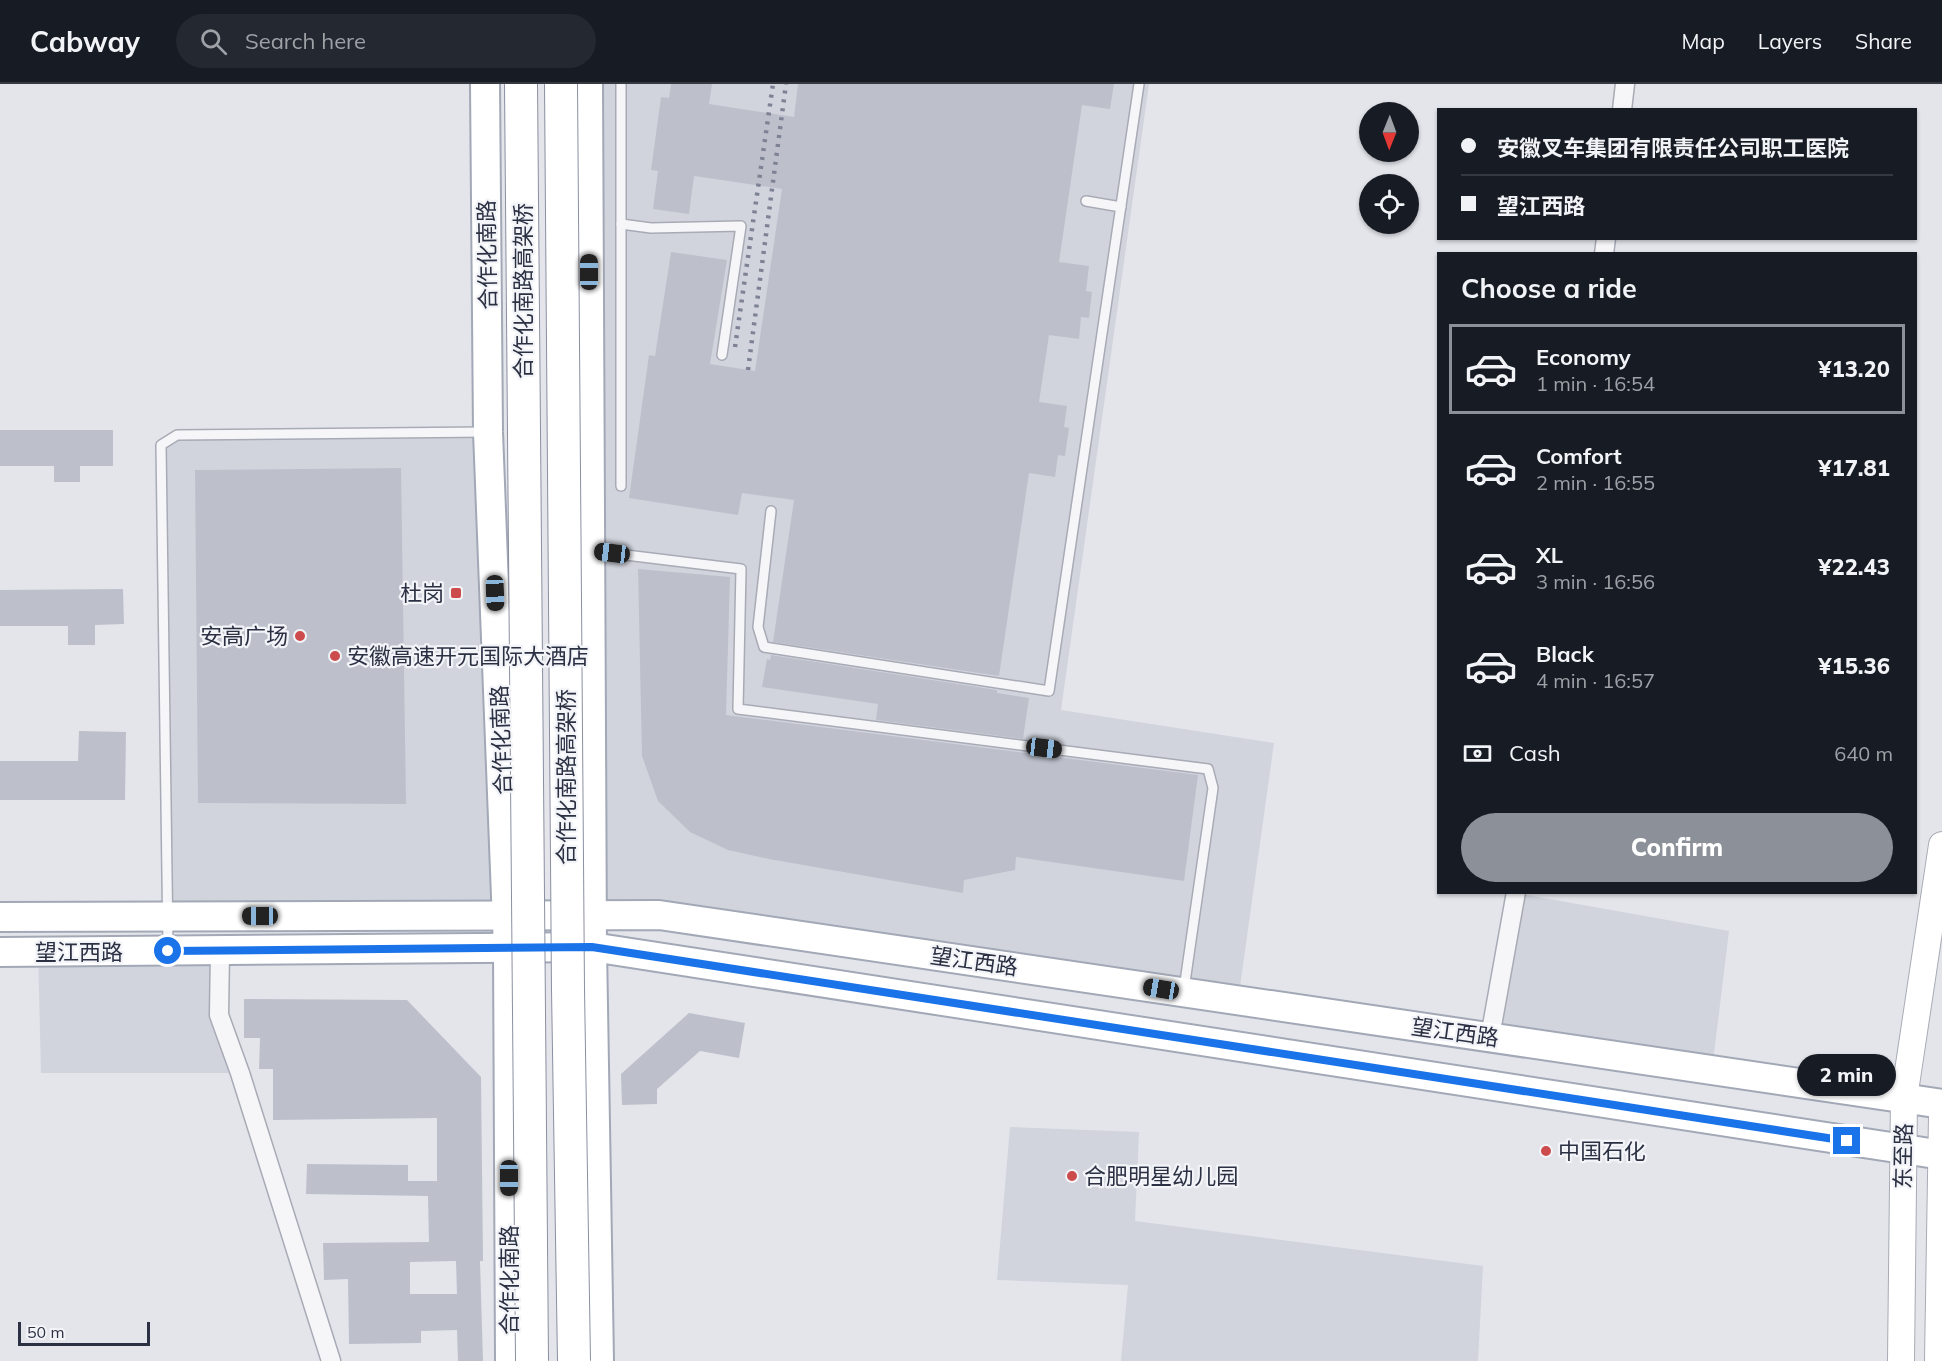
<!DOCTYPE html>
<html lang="en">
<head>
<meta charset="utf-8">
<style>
  :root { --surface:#171b24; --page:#242831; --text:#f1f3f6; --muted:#9ea1a6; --line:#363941; --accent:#8c9099 }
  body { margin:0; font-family:Mulish,"Noto Sans SC",sans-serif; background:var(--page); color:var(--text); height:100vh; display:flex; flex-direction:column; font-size:22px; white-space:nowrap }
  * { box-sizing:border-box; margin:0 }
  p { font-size:20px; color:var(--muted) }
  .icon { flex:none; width:33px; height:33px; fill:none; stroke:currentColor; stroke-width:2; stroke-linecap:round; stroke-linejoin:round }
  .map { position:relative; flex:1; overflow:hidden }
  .sheet { position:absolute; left:1437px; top:168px; width:480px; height:642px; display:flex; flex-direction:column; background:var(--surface); border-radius:0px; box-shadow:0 2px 4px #0004 }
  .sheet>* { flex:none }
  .hud { position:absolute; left:1437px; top:24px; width:480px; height:132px; border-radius:0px; box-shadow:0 2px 4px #0004; display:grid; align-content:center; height:132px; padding:0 24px; background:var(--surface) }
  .needle { width:39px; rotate:181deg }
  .tools { position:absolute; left:1359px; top:18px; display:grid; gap:12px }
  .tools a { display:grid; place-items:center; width:60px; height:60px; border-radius:50%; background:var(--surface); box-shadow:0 2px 4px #0004; font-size:30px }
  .scale { position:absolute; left:18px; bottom:15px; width:132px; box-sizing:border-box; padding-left:6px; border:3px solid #2b3043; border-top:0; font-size:16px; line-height:21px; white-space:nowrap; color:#2b3043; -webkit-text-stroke:4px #f3f4f8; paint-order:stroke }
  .end { position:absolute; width:27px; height:27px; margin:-14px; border:8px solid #1a73e8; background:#fff; box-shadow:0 0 0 3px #fff }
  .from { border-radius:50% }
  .bubble { position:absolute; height:42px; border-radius:21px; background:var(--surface); box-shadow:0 2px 4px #0004; font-size:20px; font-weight:800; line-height:42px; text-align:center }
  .car { position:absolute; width:18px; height:36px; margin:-18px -9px; border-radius:8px; box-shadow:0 0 4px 2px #0007; background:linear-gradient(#222 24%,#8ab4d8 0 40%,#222 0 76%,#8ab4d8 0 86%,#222 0) }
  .hud b { display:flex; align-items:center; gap:21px; height:57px; font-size:22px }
  .hud b+b { border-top:2px solid var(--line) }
  .hud i { width:15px; height:15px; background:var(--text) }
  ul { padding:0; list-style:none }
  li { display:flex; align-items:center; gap:18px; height:90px; margin:0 12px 9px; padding:0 12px; border:3px solid transparent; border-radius:0px }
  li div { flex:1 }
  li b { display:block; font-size:22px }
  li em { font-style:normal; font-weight:800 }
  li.current { border-color:var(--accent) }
  li>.icon { width:54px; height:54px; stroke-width:1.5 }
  h2 { padding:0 24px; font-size:27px; line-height:72px }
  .pay { display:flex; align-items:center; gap:15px; height:66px; padding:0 24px; font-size:22px }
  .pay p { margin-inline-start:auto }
  .button { display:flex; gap:12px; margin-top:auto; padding:12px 24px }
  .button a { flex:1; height:69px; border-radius:36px; background:var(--accent); color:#fff; font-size:24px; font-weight:800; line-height:69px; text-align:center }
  header { display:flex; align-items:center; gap:36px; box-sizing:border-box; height:84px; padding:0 30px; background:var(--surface); border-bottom:2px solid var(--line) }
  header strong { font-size:28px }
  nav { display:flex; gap:33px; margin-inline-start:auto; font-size:21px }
  .search { width:420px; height:54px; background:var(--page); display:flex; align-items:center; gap:15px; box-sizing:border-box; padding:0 21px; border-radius:33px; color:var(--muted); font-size:22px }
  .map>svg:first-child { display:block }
</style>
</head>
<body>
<header>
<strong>Cabway</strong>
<div class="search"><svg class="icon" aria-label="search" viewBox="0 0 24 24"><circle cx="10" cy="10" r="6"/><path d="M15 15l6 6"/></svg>Search here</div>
<nav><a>Map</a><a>Layers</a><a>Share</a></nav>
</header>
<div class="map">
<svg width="1942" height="1277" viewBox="0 0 1942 1277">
  <rect width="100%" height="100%" fill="#e3e5eb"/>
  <g fill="#d1d4dd">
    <path d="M588,0H1149L1061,626L1274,659L1238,917L592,831Z"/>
    <path d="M488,348L508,831L168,833L161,361L177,351Z"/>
    <path d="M1516,809L1729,847L1712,986L1490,953Z"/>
    <path d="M220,867L219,931L240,989H41L38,868Z"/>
    <path d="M1010,1043L1139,1048L1135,1137L1483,1182L1478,1277H1121L1128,1201L997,1196Z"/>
  </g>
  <g fill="#bdc0cb" fill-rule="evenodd">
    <path d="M671,0H712L709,20L794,33L798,0H1114L1110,25L1082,21L1059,178L1089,182L1086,207L1092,208L1089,234L1081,233L1079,255L1049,251L1039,318L1067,322L1064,343L1069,344L1065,372L1058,371L1055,393L1029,389L999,592L773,558L794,416L742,409L738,431L629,414L649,271L655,272L671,168L727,176L710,280L755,287L782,105L694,92L689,130L653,125L658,87L651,86L661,13L669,14Z"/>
    <path d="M0,346H113V382H80V398H54V382H0Z"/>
    <path d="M401,384L406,720L198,719L195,386Z"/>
    <path d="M638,485L730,493L726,631L1198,691L1184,797L1016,773L1015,786L964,796L963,809L769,775L728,766L690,748L658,717L642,672Z"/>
    <path d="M123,505L124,540L95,541V561H68V542H0V506Z"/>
    <path d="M771,571L997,606V609L1029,614L1023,655L876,636L878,620L762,603L767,575L770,576Z"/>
    <path d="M79,647L126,648L125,716H0V677H78Z"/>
    <path d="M244,915L407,916L481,993L483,1177H480L483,1277H458L457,1246L421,1247V1259L349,1260L348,1195L324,1196L323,1159L429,1158L428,1112L306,1110L307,1080L408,1081V1097H437V1034L273,1036V985H259L260,954H244ZM456,1177L457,1210H410V1178Z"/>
    <path d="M689,929L745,939L739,974L700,967L657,1005V1020L622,1021L621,990Z"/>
  </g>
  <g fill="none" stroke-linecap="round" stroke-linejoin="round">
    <g stroke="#a8abb5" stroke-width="12">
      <g id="lane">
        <path d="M1086,117L1121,123"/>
        <path d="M621,140L651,144L741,142L722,271"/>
        <path d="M621,402V0"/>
        <path d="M771,427L758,543L764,563L1049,607L1139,0"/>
        <path d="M593,467L741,485L738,625L1208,685L1213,704L1184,905"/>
        <path d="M168,862L161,361L177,351L486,348"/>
      </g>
    </g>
    <g stroke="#a8abb5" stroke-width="21">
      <g id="street">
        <path d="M1622,26L1625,0"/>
        <path d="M1604,170L1606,154"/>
        <path d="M220,867L219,931L240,989L331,1277"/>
        <path d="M1490,953L1516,808"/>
      </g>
    </g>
    <g stroke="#a8abb5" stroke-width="28">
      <g id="secondary">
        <path d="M1901,1277L1904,1014L1942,761"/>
        <path d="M1938,1277L1942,1032"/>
      </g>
    </g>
    <g stroke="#a2a8b6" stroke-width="32">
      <g id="primary">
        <path d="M485,0L488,348L508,864L510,1277"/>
        <path d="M588,0L592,863L599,1277"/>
        <path d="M0,833L659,831L1942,1020"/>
        <path d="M0,868L592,863L1942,1071"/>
      </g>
    </g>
    <use href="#lane" stroke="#f6f6f9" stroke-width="9"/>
    <use href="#street" stroke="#f6f6f9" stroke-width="18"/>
    <use href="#secondary" stroke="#fff" stroke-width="26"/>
    <use href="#primary" stroke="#fff" stroke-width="28"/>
    <g stroke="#7d8294" stroke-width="4.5" stroke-dasharray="3 6" stroke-linecap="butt">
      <path d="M735,263L773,0"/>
      <path d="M748,286L786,0"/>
    </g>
    <g stroke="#8b90a1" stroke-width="34" stroke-linecap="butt">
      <g id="highway-bridge">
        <path d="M521,0L532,1277"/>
        <path d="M561,0L568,905L574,1277"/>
      </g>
    </g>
    <use href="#highway-bridge" stroke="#fff" stroke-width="32"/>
  </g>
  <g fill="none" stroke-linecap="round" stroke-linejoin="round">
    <path stroke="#1a73e8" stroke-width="8" d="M168,867L592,863L1847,1057"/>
  </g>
  <g fill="#cc4c4d" stroke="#f3f4f8" stroke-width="2">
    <rect x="450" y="503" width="12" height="12" rx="3"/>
    <circle cx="300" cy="552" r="6"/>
    <circle cx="335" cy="572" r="6"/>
    <circle cx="1546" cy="1067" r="6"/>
    <circle cx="1072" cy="1092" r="6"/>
  </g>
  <g text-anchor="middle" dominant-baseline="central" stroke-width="4.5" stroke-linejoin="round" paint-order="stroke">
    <g font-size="22" fill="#2b3043" stroke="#f3f4f8">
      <text transform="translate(487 171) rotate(-91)">合作化南路</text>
      <text transform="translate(523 207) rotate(-90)">合作化南路高架桥</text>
      <text transform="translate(501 656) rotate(-92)">合作化南路</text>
      <text transform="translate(566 693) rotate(-90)">合作化南路高架桥</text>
      <text x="79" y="868">望江西路</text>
      <text transform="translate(974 877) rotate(8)">望江西路</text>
      <text transform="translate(1455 948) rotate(8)">望江西路</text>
      <text transform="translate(1903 1072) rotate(-89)">东至路</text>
      <text transform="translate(509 1196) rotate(-90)">合作化南路</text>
    </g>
    <g font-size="22" fill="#2b3043" stroke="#f3f4f8" text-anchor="start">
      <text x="444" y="509" text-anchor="end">杜岗</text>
      <text x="288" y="552" text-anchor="end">安高广场</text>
      <text x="347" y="572">安徽高速开元国际大酒店</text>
      <text x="1558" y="1067">中国石化</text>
      <text x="1084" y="1092">合肥明星幼儿园</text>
    </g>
  </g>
</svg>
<div class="tools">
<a><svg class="needle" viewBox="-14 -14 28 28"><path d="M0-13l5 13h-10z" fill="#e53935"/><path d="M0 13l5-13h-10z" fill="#9ea1a6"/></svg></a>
<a><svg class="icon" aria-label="locate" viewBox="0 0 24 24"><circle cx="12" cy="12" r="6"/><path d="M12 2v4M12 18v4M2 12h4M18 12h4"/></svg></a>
</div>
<div class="scale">50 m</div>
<i class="end from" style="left:168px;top:867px"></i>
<i class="end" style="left:1847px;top:1057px"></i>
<div class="bubble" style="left:1797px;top:970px;width:99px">2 min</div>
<i class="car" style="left:589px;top:188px;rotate:0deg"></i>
<i class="car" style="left:612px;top:469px;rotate:277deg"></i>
<i class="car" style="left:495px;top:509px;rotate:178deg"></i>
<i class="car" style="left:1044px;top:664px;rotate:97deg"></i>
<i class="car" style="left:260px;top:832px;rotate:270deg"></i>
<i class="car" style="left:1161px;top:905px;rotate:279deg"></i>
<i class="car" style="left:509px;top:1094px;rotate:180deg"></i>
<div class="hud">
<b><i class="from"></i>安徽叉车集团有限责任公司职工医院</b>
<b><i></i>望江西路</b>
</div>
<section class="sheet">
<h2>Choose a ride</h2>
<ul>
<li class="current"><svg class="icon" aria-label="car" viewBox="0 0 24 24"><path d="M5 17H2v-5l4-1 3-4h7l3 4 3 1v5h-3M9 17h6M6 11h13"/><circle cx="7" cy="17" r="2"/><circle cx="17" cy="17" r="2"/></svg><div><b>Economy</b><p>1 min · 16:54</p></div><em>¥13.20</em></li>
<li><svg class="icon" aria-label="car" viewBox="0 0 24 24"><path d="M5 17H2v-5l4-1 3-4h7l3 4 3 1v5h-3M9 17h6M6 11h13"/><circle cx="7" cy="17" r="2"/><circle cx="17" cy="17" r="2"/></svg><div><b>Comfort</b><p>2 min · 16:55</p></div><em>¥17.81</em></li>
<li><svg class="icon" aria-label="car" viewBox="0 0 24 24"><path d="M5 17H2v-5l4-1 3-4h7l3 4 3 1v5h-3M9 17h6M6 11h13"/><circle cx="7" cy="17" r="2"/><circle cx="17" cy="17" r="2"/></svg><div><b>XL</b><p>3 min · 16:56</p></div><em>¥22.43</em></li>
<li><svg class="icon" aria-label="car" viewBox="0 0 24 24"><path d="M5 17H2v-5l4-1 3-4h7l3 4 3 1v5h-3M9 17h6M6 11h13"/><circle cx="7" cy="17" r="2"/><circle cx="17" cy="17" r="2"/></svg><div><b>Black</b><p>4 min · 16:57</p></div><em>¥15.36</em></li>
</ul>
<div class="pay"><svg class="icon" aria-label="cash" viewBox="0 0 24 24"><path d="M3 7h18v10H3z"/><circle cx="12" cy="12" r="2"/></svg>Cash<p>640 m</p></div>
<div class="button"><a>Confirm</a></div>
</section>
</div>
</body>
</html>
